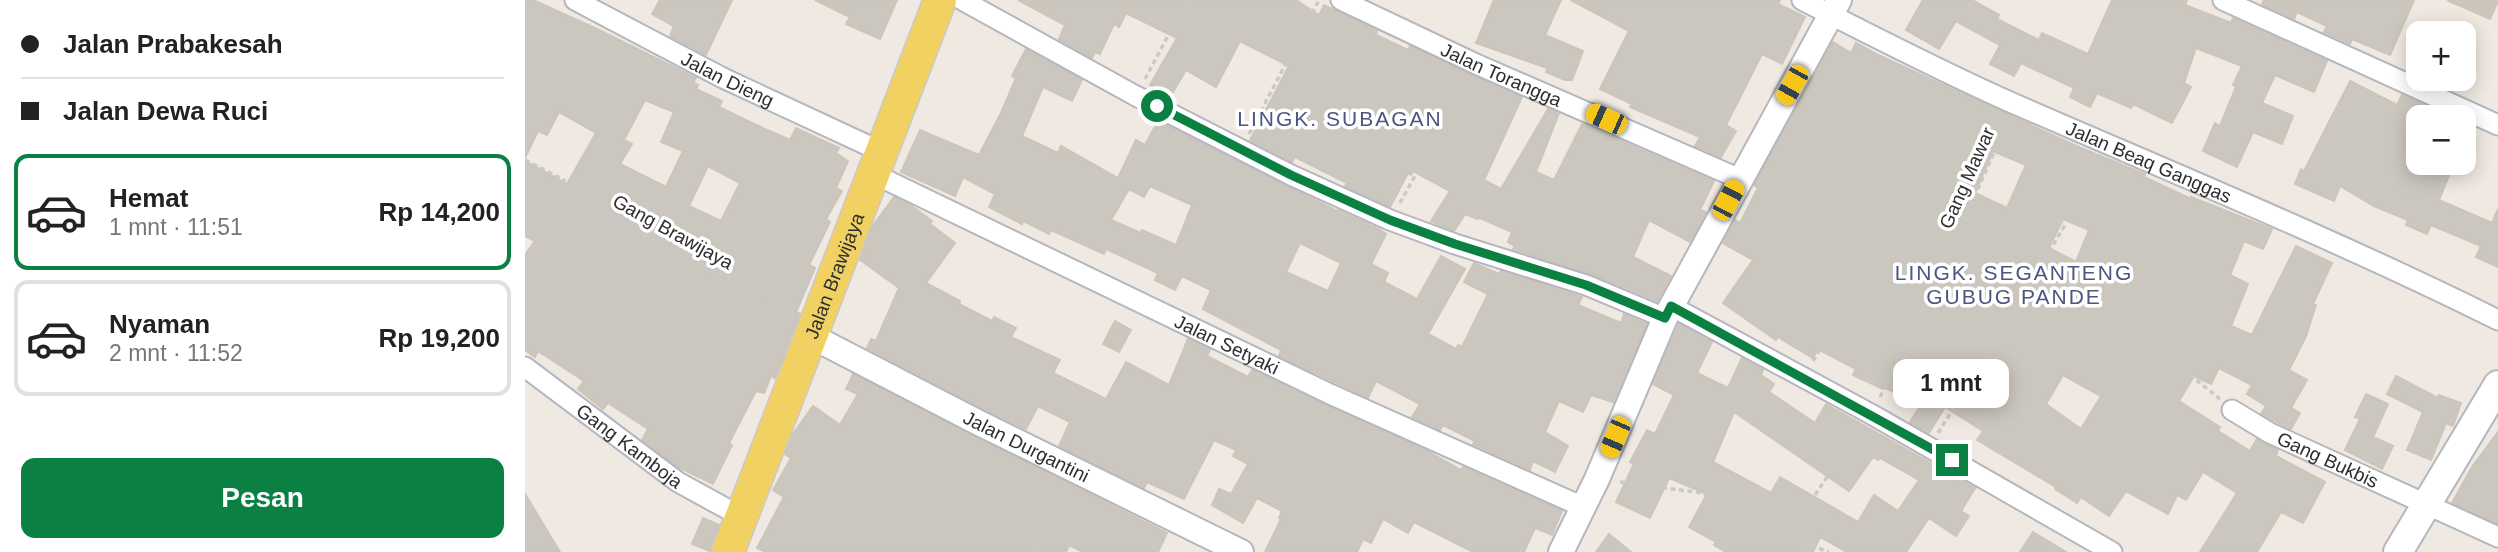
<!DOCTYPE html>
<html lang="id">
<head>
<meta charset="utf-8">
<style>
  :root { --surface:#fff; --page:#f6f6f6; --text:#222; --muted:#767676; --line:#e0e0e0; --accent:#0b8043 }
  body { margin:0; font-family:Helvetica,sans-serif; background:var(--page); color:var(--text); height:100vh; display:flex; flex-direction:column; font-size:26px; white-space:nowrap }
  * { box-sizing:border-box; margin:0 }
  p { font-size:23px; color:var(--muted) }
  .icon { flex:none; width:38px; height:38px; fill:none; stroke:currentColor; stroke-width:2; stroke-linecap:round; stroke-linejoin:round }
  .map { position:relative; flex:1; overflow:hidden }
  .details { display:flex; flex-direction:column; background:var(--surface); width:525px }
  .details>* { flex:none }
  .banner { display:grid; align-content:center; height:154px; padding:0 21px; background:var(--surface) }
  .controls { position:absolute; left:1881px; top:21px; display:grid; gap:14px }
  .controls a { display:grid; place-items:center; width:70px; height:70px; border-radius:14px; background:var(--surface); box-shadow:0 4px 18px #0003; font-size:35px }
  .end { position:absolute; width:32px; height:32px; margin:-16px; border:9px solid #0b8043; background:#fff; box-shadow:0 0 0 4px #fff }
  .from { border-radius:50% }
  .bubble { position:absolute; height:49px; border-radius:14px; background:var(--surface); box-shadow:0 4px 18px #0003; font-size:23px; font-weight:800; line-height:49px; text-align:center }
  .car { position:absolute; width:21px; height:42px; margin:-21px -10px; border-radius:9px; box-shadow:0 0 5px 2px #0007; background:linear-gradient(#f5c518 24%,#345 0 40%,#f5c518 0 76%,#345 0 86%,#f5c518 0) }
  .banner b { display:flex; align-items:center; gap:24px; height:66px; font-size:26px }
  .banner b+b { border-top:2px solid var(--line) }
  .banner i { width:18px; height:18px; background:var(--text) }
  ul { padding:0; list-style:none }
  li { display:flex; align-items:center; gap:21px; height:116px; margin:0 14px 10px; padding:0 7px; border:4px solid var(--line); border-radius:14px }
  li div { flex:1 }
  li b { display:block; font-size:26px }
  li em { font-style:normal; font-weight:800 }
  li.selected { border-color:var(--accent) }
  li>.icon { width:63px; height:63px; stroke-width:1.5 }
  .primary-button { display:flex; gap:14px; margin-top:auto; padding:14px 21px }
  .primary-button a { flex:1; height:80px; border-radius:14px; background:var(--accent); color:#fff; font-size:28px; font-weight:800; line-height:80px; text-align:center }
  main { display:flex; flex:1; min-height:0 }
  .map>svg:first-child { display:block }
</style>
</head>
<body>
<main>
<section class="details">
<div class="banner">
<b><i class="from"></i>Jalan Prabakesah</b>
<b><i></i>Jalan Dewa Ruci</b>
</div>
<ul>
<li class="selected"><svg class="icon" aria-label="car" viewBox="0 0 24 24"><path d="M5 17H2v-5l4-1 3-4h7l3 4 3 1v5h-3M9 17h6M6 11h13"/><circle cx="7" cy="17" r="2"/><circle cx="17" cy="17" r="2"/></svg><div><b>Hemat</b><p>1 mnt · 11:51</p></div><em>Rp 14,200</em></li>
<li><svg class="icon" aria-label="car" viewBox="0 0 24 24"><path d="M5 17H2v-5l4-1 3-4h7l3 4 3 1v5h-3M9 17h6M6 11h13"/><circle cx="7" cy="17" r="2"/><circle cx="17" cy="17" r="2"/></svg><div><b>Nyaman</b><p>2 mnt · 11:52</p></div><em>Rp 19,200</em></li>
</ul>
<div class="primary-button"><a>Pesan</a></div>
</section>
<div class="map">
<svg width="1973" height="552" viewBox="0 0 1973 552">
  <rect width="100%" height="100%" fill="#efe9e1"/>
  <g fill="#cbc7bf" stroke="#cbc5ba" stroke-width="2" fill-rule="evenodd">
    <path d="M0,0H8L72,29L171,78L168,83L173,85L171,89L197,101L194,107L229,124L265,140L271,128L314,148L311,153L323,161L311,188L317,191L301,219L305,222L284,265L290,268L271,312L275,314L250,378L246,376L239,393L231,391L204,443L207,445L188,484L153,467L117,440L123,429L83,403L78,409L53,389L59,381L13,351L10,357L0,350V255L10,241L0,236V161L42,184L71,133L34,112L22,135L13,131L0,158ZM120,100L149,112L136,142L158,151L141,187L95,164L107,144L99,140ZM183,166L215,183L196,221L164,206Z"/>
    <path d="M135,0H207L181,55L145,36L149,26L127,14Z"/>
    <path d="M290,0H372L355,39L321,24L325,17Z"/>
    <path d="M493,0H771L794,15L799,5L852,31L851,35L883,50L885,46L997,97L959,180L976,189L1023,109L1034,113L1011,172L1029,180L1057,124L1189,181L1175,210L1181,212L1165,242L1124,220L1108,257L1146,276L1132,301L1066,274L988,249L990,246L983,242L987,232L953,217V219L940,214L929,231L912,224L906,221L925,191L888,171L886,175L883,173L865,207L820,186L822,183L770,157L767,162L725,140L764,66L715,41L691,87L661,70L645,97L625,85L652,38L601,13L594,27L589,24L575,54L570,52L567,58L534,39L540,25Z"/>
    <path d="M969,0H1036L1020,35L1058,51L1047,80H1040L1021,72L1022,68L951,43Z"/>
    <path d="M1046,0H1255L1253,4L1280,17L1257,64L1237,54L1201,125L1211,131L1196,157L1170,146L1175,137L1105,107L1107,104L1075,89L1104,31Z"/>
    <path d="M1398,0H1447L1474,15L1472,19L1514,40L1517,33L1563,54L1587,0H1662L1660,5L1706,23L1708,18L1802,61L1789,92L1750,75L1737,103L1768,116L1757,144L1728,132L1712,167L1678,151L1690,123L1695,126L1711,87L1708,85L1717,66L1671,48L1659,83L1666,87L1647,123L1608,104L1606,108L1572,93L1565,107L1545,97L1549,88L1496,63L1489,76L1465,64L1475,45L1431,21L1414,49L1381,30Z"/>
    <path d="M1739,0H1889L1865,55L1827,39L1825,44L1799,32L1802,26L1772,12L1769,19L1737,4Z"/>
    <path d="M1922,0H1973V1L1965,19Z"/>
    <path d="M1308,42L1326,53L1331,43L1351,54L1556,148L1620,174L1619,177L1666,199V197L1747,229L1738,249L1719,241L1705,275L1723,284L1706,326L1727,335L1771,246L1807,263L1788,304L1791,305L1781,336L1764,370L1782,380L1766,408L1775,413L1766,429L1736,414L1741,406L1722,394L1727,385L1694,368L1686,384L1669,376L1654,401L1695,427L1693,431L1725,451L1732,439L1753,450L1751,456L1800,482L1778,523L1756,512L1732,552H1675L1712,493L1678,472L1661,500L1652,495L1643,514L1601,491L1584,516L1556,497L1552,503L1530,489L1531,487L1452,440L1458,431L1420,407L1404,433L1385,422L1396,405L1359,387L1358,389L1328,375L1331,369L1293,349L1288,358L1253,337L1251,340L1198,303L1228,260L1198,243L1210,220L1215,223L1233,188L1229,185ZM1468,151L1501,165L1482,208L1450,193ZM1538,219L1564,230L1551,262L1524,248ZM1538,375L1576,396L1556,429L1521,404Z"/>
    <path d="M501,49L557,80L547,101L518,87L497,136L533,153L536,146L593,178L611,140L620,145L633,121L812,211L813,210L854,229L861,234L846,264L863,273L859,282L892,299L916,256L940,269L903,334L931,349L933,345L937,347L963,294L939,282L949,263L974,274L976,271L1057,297L1053,305L1096,323L1099,314L1122,324L1088,402L1066,395L1058,412L1034,401L1020,432L1043,446L1030,472L1008,461L1005,470L948,444L950,441L918,425L915,430L887,417L895,404L851,381L843,398L754,356L756,350L678,309L686,290L657,276L650,290L630,280L633,273L581,249L579,254L526,230L524,234L498,221L497,224L464,207L470,194L438,177L430,196L376,172L395,130L454,155L476,113L491,78L487,76ZM625,186L667,205L651,245L617,230L616,233L586,220L604,189L619,197ZM775,243L816,263L803,291L761,272Z"/>
    <path d="M1825,81L1872,105L1877,95L1904,107L1899,117H1894V135L1882,163H1929L1914,200L1967,223L1973,209V267L1951,257L1956,246L1906,225L1902,234L1881,225L1883,220L1849,206L1815,186L1809,201L1770,184L1776,169L1779,171Z"/>
    <path d="M369,197L384,204L407,221L405,224L430,243L401,283L435,301L434,304L467,321L469,317L491,328L486,337L535,360L528,373L581,399L601,362L644,385L663,339L685,350L682,356L723,377L727,370L902,451L936,470L938,467L1037,511L1027,535L1010,528L999,552H948L889,522L883,533L858,519L846,543L838,539L832,552H740L756,519L754,518L757,511L732,498L718,523L687,505L694,489L706,494L723,464L708,456L711,450L689,440L659,499L622,482L619,488L534,446L545,422L513,406L501,429L461,410L342,348L346,339L351,341L374,288L335,260L347,227Z"/>
    <path d="M590,321L606,330L594,352L578,344Z"/>
    <path d="M1154,324L1187,342L1172,373L1203,388L1217,358L1238,370L1236,375L1249,384L1244,392L1290,423L1301,404L1450,488L1436,511L1444,516L1431,536L1404,518L1381,552H1322L1295,537L1288,552H1201L1189,545L1191,542L1164,527L1182,494L1144,478L1125,518L1091,502L1109,464L1105,462L1122,430L1130,434L1149,395L1128,384ZM1209,412L1324,491L1348,457L1353,460L1355,458L1394,480L1373,511L1349,495L1333,522L1255,477L1246,493L1188,462Z"/>
    <path d="M328,374L642,533L633,552H558L544,545L541,552H241L232,548L259,497L248,490L266,458L260,454L268,434L288,406L315,425L333,394L321,389Z"/>
    <path d="M1871,376L1913,398L1914,395L1936,403L1928,426L1921,423L1906,460L1882,450L1898,412L1862,394Z"/>
    <path d="M1841,394L1863,404L1848,437L1868,446L1857,469L1820,450L1835,419L1830,417Z"/>
    <path d="M1973,432V524L1927,503L1947,467Z"/>
    <path d="M0,494L35,552H0Z"/>
    <path d="M178,518L194,525L185,551L167,544Z"/>
    <path d="M1508,532L1541,552H1495Z"/>
    <path d="M1084,534L1106,552H1071Z"/>
  </g>
  <g fill="none" stroke-linecap="round" stroke-linejoin="round">
    <g stroke="#b4b7c1" stroke-width="23">
      <g id="minor">
        <path id="s1" d="M50,0L198,78L357,152"/>
        <path d="M437,0L611,96L766,175L865,220L930,244L1061,285L1140,318"/>
        <path id="s2" d="M816,0L951,64L1215,179"/>
        <path id="s3" d="M1277,0C1348,36 1419,73 1492,105C1653,175 1816,242 1973,320"/>
        <path d="M1698,0L1973,125"/>
        <path id="s4" d="M349,174L805,394L1058,507"/>
        <path d="M1146,306L1346,414L1587,552"/>
        <path id="s5" d="M0,367L153,482L215,516"/>
        <path id="s6" d="M1707,410L1745,433L1973,537"/>
      </g>
    </g>
    <g stroke="#b4b7c1" stroke-width="28">
      <g id="tertiary">
        <path id="s7" d="M286,336L454,423L716,552"/>
        <path d="M1036,552L1072,479L1140,318L1314,0"/>
      </g>
    </g>
    <g stroke="#b4b7c1" stroke-width="32">
      <path id="secondary" d="M1873,552L1973,385"/>
    </g>
    <g stroke="#c9c9c9" stroke-width="35">
      <g id="primary">
        <path id="s8" d="M203,552L415,0"/>
      </g>
    </g>
    <g stroke="#c9c9c9" stroke-width="3.5" stroke-dasharray="5 3.5" stroke-linecap="butt">
      <path d="M620,79L662,0"/>
      <path d="M724,134L794,0"/>
      <path d="M0,160L39,180L38,187L154,256L270,306"/>
      <path d="M875,203L942,81"/>
      <path d="M1593,259L1623,183"/>
      <path d="M1069,268L1119,157"/>
      <path d="M752,348L778,285"/>
      <path d="M14,353L57,289L95,221"/>
      <path d="M1645,359L1695,399"/>
      <path d="M1288,361L1349,257L1395,131L1401,105L1410,88"/>
      <path d="M1355,397L1383,344L1483,122"/>
      <path d="M1413,433L1480,327L1540,225L1527,217L1554,152"/>
      <path d="M314,472L358,398"/>
      <path d="M1095,482L1178,493L1261,537L1304,552"/>
      <path d="M407,519L446,440"/>
      <path d="M1261,537L1336,428"/>
      <path d="M512,552L543,491"/>
    </g>
    <use href="#minor" stroke="#fff" stroke-width="19"/>
    <use href="#tertiary" stroke="#fff" stroke-width="24"/>
    <use href="#secondary" stroke="#fff" stroke-width="28"/>
    <use href="#primary" stroke="#f2d163" stroke-width="32"/>
  </g>
  <g fill="none" stroke-linecap="round" stroke-linejoin="round">
    <path stroke="#0b8043" stroke-width="9" d="M632,106L766,175L865,220L930,244L1061,285L1140,318L1146,306L1427,460"/>
  </g>
  <g text-anchor="middle" dominant-baseline="central" stroke-width="7" stroke-linejoin="round" paint-order="stroke">
    <g font-size="19" fill="#2e2e2e" stroke="#fff">
      <text stroke="none"><textPath href="#s2" startOffset="177">Jalan Torangga</textPath></text>
      <text stroke="none"><textPath href="#s1" startOffset="172">Jalan Dieng</textPath></text>
      <text stroke="none"><textPath href="#s3" startOffset="383">Jalan Beaq Ganggas</textPath></text>
      <text transform="translate(1442 178) rotate(-66)">Gang Mawar</text>
      <text transform="translate(148 232) rotate(29)">Gang Brawijaya</text>
      <text stroke="none"><textPath href="#s8" startOffset="296">Jalan Brawijaya</textPath></text>
      <text stroke="none"><textPath href="#s4" startOffset="392">Jalan Setyaki</textPath></text>
      <text stroke="none"><textPath href="#s5" startOffset="131">Gang Kamboja</textPath></text>
      <text stroke="none"><textPath href="#s7" startOffset="242">Jalan Durgantini</textPath></text>
      <text stroke="none"><textPath href="#s6" startOffset="108">Gang Bukbis</textPath></text>
    </g>
    <g font-size="21" letter-spacing="2" fill="#4d5680" stroke="#fff">
      <text x="815" y="118">LINGK. SUBAGAN</text>
      <text x="1489" y="272">LINGK. SEGANTENG<tspan x="1489" dy="24">GUBUG PANDE</tspan></text>
    </g>
  </g>
</svg>
<div class="controls">
<a>+</a>
<a>−</a>
</div>
<i class="end from" style="left:632px;top:106px"></i>
<i class="end" style="left:1427px;top:460px"></i>
<div class="bubble" style="left:1368px;top:359px;width:116px">1 mnt</div>
<i class="car" style="left:1267px;top:85px;rotate:209deg"></i>
<i class="car" style="left:1081px;top:119px;rotate:294deg"></i>
<i class="car" style="left:1203px;top:200px;rotate:28deg"></i>
<i class="car" style="left:1090px;top:437px;rotate:203deg"></i>
</div>
</main>
</body>
</html>
